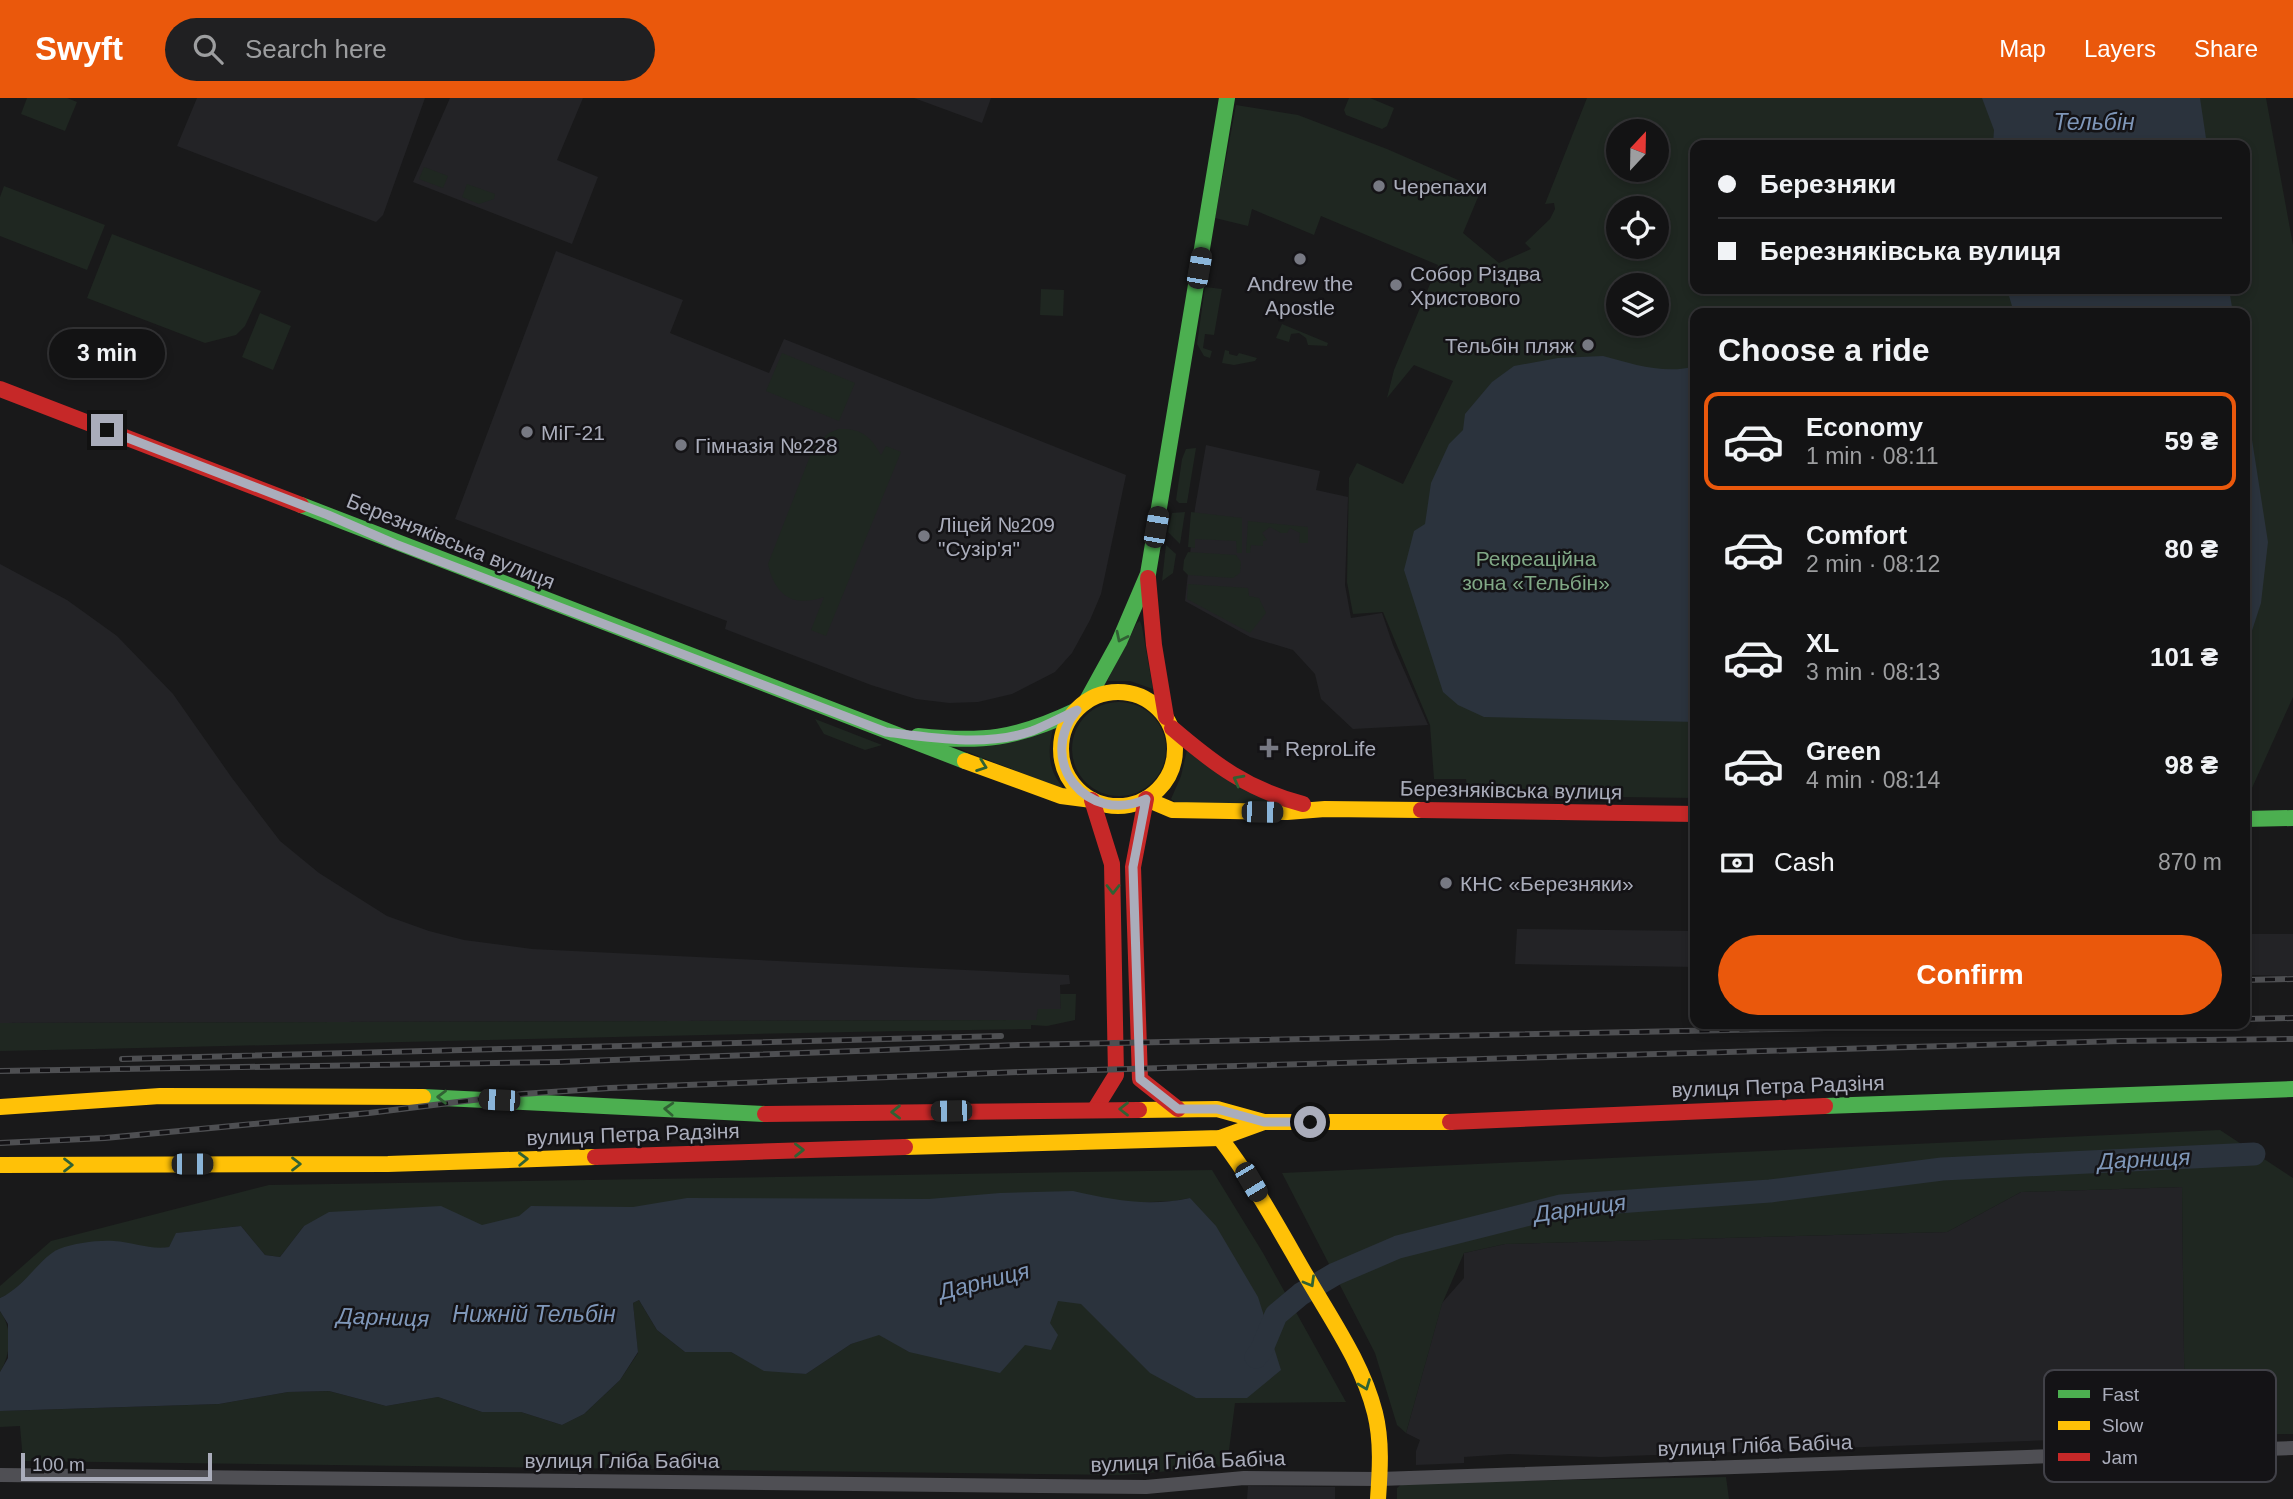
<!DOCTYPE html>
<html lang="en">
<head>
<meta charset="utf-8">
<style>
  :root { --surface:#131314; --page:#202022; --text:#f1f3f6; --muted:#9d9ea0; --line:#323234; --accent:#ea580c }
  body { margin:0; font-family:Helvetica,sans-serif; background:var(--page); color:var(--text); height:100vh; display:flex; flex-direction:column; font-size:26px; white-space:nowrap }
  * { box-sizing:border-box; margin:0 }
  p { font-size:23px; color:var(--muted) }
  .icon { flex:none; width:38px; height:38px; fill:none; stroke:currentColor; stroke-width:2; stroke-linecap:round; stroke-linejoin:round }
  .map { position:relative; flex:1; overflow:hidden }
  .sheet { position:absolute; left:1690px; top:210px; width:560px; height:721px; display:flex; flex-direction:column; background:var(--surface); border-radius:14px; box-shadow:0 4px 10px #0003,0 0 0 2px var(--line) }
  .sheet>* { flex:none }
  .banner { position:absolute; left:1690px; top:42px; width:560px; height:154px; border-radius:14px; box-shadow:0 4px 10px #0003,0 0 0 2px var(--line); display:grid; align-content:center; height:154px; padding:0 28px; background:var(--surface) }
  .needle { width:46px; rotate:22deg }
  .controls { position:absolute; left:1606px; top:21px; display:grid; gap:14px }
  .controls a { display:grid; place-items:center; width:63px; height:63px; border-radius:50%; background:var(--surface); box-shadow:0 4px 10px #0003,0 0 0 2px var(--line); font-size:35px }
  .scale { position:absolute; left:21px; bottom:18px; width:191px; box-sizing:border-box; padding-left:7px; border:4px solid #aaadbb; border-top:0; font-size:19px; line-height:24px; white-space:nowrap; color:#aaadbb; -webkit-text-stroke:5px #141316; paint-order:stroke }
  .end { position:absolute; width:32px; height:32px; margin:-16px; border:9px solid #aaadbb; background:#111; box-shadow:0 0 0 4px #111 }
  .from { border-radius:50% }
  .bubble { position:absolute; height:49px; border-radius:24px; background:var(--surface); box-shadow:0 4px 10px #0003,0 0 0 2px var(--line); font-size:23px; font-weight:700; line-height:49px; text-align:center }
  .car { position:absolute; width:21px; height:42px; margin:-21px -10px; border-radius:9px; box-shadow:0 0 5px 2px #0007; background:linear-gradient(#222 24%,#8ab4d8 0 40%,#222 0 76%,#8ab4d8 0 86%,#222 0) }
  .banner b { display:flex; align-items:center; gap:24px; height:66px; font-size:26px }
  .banner b+b { border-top:2px solid var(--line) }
  .banner i { width:18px; height:18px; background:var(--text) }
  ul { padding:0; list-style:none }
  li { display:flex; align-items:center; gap:21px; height:98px; margin:0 14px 10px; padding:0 14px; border:4px solid transparent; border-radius:14px }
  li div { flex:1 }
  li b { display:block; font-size:26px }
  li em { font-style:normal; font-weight:700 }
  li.on { border-color:var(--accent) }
  li>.icon { width:63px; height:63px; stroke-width:1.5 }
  h2 { padding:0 28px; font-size:32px; line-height:84px }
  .pay { display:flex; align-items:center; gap:18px; height:77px; padding:0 28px; font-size:26px }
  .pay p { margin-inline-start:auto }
  .action { display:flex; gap:14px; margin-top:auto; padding:14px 28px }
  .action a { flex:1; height:80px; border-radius:42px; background:var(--accent); color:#fff; font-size:28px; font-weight:700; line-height:80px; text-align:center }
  header { display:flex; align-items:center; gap:42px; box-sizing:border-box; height:98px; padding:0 35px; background:var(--accent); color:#fff }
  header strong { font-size:33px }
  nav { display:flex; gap:38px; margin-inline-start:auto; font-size:24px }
  .search { width:490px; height:63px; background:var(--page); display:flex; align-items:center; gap:18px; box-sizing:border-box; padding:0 24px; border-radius:38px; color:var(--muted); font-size:26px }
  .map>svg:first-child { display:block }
</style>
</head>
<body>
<header>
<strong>Swyft</strong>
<div class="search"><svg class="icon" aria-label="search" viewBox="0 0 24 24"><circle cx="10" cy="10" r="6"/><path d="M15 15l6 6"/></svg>Search here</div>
<nav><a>Map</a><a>Layers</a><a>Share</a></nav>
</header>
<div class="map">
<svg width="2293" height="1401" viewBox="0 0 2293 1401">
  <rect width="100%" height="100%" fill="#19191a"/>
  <g fill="#232326">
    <path d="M197,0H425L383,117L376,124L177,48Z"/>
    <path d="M450,0H583L557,62L598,79L572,146L413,84Z"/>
    <path d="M914,0H991L982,25Z"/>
    <path d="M556,153L683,202L670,235L769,275L784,241L1126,377L1101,496L1090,522L1072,555L1055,574L1012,596L978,604L949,605L916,601L871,587L725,531L727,523L455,421Z"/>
    <path d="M1206,347L1320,373L1316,392L1348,399L1345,487L1351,520L1382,515L1393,547L1428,627L1353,631L1321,601L1315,576L1293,552L1250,539L1185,503L1195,410Z"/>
    <path d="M0,466L67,502L117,538L173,596L232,680L280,743L319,775L387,818L429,833L464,842L532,851L1069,877L1070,886L1060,887L1061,911L1037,922L0,925Z"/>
    <path d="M1517,831L1696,833V869L1515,866Z"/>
    <path d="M2245,836H2293V878L2245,877Z"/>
    <path d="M2182,1089L2185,1337L1601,1359L1509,1356L1464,1359V1365L1416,1367V1353L1420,1342L1406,1335L1442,1205L1464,1180V1155L1505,1146L1947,1134L2021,1094Z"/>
    <path d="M1248,1388L1335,1389V1401H1247Z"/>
  </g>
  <g fill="#1f2721" fill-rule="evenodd">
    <path d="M27,0H67L77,4L65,33L21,16Z"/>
    <path d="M1349,0H1370L1394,10L1387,28L1382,31L1346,17L1344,12Z"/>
    <path d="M1587,0H2266L2293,147V599L2252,690V706H2245V215H1696V700L1468,697L1466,681H1434L1430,627L1383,514L1353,516L1347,484L1349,380L1357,365L1403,386L1453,283L1414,267L1387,300L1394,272L1438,167L1321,118L1314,137L1252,111L1248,128L1215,120L1236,7L1298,17L1387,51L1481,92L1463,135L1499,165L1531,151L1525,145L1550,121L1555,111L1554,105L1545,106ZM1619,33H1657V72H1619ZM1696,47H2245V191H1696ZM1619,110H1657V149H1619ZM1619,187H1657V226H1619Z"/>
    <path d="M424,69L448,78L443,90L419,81Z"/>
    <path d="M467,86L495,96L494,101L479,106L462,99Z"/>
    <path d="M4,88L105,127L87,172L0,138V99Z"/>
    <path d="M112,136L261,193L245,228L236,237L205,245L87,200Z"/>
    <path d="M1205,189L1222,191L1214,237L1205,236L1203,250L1212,253L1210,260L1204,258L1197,246Z"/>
    <path d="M1041,191L1064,192L1063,218L1040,217Z"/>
    <path d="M260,215L291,228L273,272L242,259Z"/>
    <path d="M1282,226L1328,245L1327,248L1308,247L1306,240L1299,235L1291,236L1289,244L1276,240Z"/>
    <path d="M1225,252L1229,253V256L1237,258L1239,255L1257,260L1255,263L1234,267L1222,265Z"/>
    <path d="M782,255L855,285L839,323L766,293Z"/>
    <path d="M839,331C862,330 871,339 881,357L886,348L901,354L826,538L811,532L824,499C792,510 775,497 768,466L814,348L829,335Z"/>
    <path d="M1196,350L1187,405H1179L1176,402L1182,361L1186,351Z"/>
    <path d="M1185,414L1180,446L1168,434L1172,415Z"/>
    <path d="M1191,414L1242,420V455H1237L1236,443L1195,441V450L1188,449Z"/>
    <path d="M1248,423L1308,429V445H1299L1300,435L1290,430L1287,435H1281L1270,429L1262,435L1267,442L1263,443V448L1251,447L1250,455H1246Z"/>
    <path d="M1166,447L1176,456L1173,475L1162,483Z"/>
    <path d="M1188,454L1236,457L1241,464L1240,475L1233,480L1188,477L1183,472L1184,462Z"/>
    <path d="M1188,486L1248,490L1249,498L1259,500L1266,515L1250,535L1187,501Z"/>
    <path d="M1140,523L1142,529L1153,591L1130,583H1107L1137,525Z"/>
    <circle cx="1119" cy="651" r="47"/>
    <path d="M815,621L882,647L865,652L824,636Z"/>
    <path d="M1053,631C1047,654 1048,673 1065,692L950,647Z"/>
    <path d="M1187,652L1281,707L1177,706L1171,701L1181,678Z"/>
    <path d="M1060,896H1076L1075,922L1047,928L1031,927V931C687,936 344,946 0,953V925L1036,922L1038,911H1061Z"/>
    <path d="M2220,1032L2293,1080V1336L2185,1337L2182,1089L2021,1094L1947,1134L1505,1146L1464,1155L1442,1206L1406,1335L1397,1327L1375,1255L1282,1075Z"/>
    <path d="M1212,1072L1263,1155L1346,1304L1235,1305L1227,1368L1123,1377L23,1363L20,1328L0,1329V1313L219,1306L288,1294L329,1293L386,1308L438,1299L482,1314H521L562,1327L584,1316L620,1282L638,1255L633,1205L639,1202L657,1232L685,1254H731L764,1272L806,1276L851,1246L879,1236L909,1254L1025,1247L613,1160L304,1128L280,1159L265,1157L241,1128L177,1135L169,1149L158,1151L139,1148L57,1152L11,1195L0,1200V1188L51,1143L269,1087ZM1077,1095L1127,1105L1174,1103L1190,1100L1237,1214Z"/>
    <path d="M0,1213C13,1231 11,1256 0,1274Z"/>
    <path d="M1726,1379L1729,1401H1397V1390L1403,1385Z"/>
  </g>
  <g fill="#2b333d">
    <path d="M1982,0H2200L2207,47H1993L1994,32Z"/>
    <path d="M2007,191H2229L2233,215H2014Z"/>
    <path d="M1603,258C1633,266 1665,277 1696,268V624L1484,619L1458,607L1443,594L1404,472L1414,433L1425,426L1431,385L1449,346L1463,332L1465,316L1492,284L1514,268L1558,260Z"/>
    <path d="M2245,297L2268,444L2261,505L2245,554Z"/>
    <path d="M1073,1093C1113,1102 1148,1109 1190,1100L1216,1128L1258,1199L1281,1272L1247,1300H1196L1150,1275L1081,1206L1058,1203L1050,1225L1058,1237L1051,1252L1025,1247L1000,1275L909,1254L879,1237L851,1246L806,1276L764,1273L731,1254H685L657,1232L639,1202L633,1205L638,1254L620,1282L584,1316L562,1327L521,1314H482L438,1299L386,1308L329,1293L288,1294L219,1306L0,1313V1274L8,1260V1226L0,1213V1200C24,1190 41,1158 59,1151C75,1145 97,1142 114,1143C133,1144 150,1152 169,1149L176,1135L241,1128L265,1157L280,1159L304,1128L329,1114L441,1108L482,1127L519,1118L531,1108L633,1109L687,1100L929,1101L1000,1095Z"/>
  </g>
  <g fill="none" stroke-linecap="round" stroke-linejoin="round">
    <path stroke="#2b333d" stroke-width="23" d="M1256,1259L1261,1253L1276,1217L1301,1196L1335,1176L1398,1149L1561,1108L1770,1093L1942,1071L2254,1056"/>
    <path stroke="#4f4f54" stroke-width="14" d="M0,1377L1146,1389L1244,1380L1380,1381L2293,1350"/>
    <g stroke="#4caf50" stroke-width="16">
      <path d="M301,407L965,663"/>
      <path d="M1086,604L1119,544L1148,476L1227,0"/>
      <path d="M918,638C982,645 1016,641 1075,613"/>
      <path d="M2245,721L2293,720"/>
      <path d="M423,999L765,1016"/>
      <path d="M1825,1008L2293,991"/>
    </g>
    <g stroke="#ffc107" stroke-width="16">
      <circle cx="1118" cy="651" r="57"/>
      <path d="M965,663L1061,698L1092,702"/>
      <path d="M1146,701L1172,712L1287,714L1325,711L1421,712"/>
      <path d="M0,1009L160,998L423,999"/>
      <path d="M1139,1012L1217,1011L1264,1024H1450"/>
      <path d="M1220,1040C1254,1084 1280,1133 1308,1181C1333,1224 1363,1267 1375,1315C1382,1343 1380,1373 1378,1401"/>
      <path d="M905,1049L1220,1040L1264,1024"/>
      <path d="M0,1067L388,1066L595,1059"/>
    </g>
    <g stroke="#c62828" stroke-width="16">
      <path d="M0,291L301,407"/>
      <path d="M1148,480L1154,547L1166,619"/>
      <path d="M1172,630C1214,666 1248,692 1303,706"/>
      <path d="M1146,701L1133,769L1140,981L1178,1011"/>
      <path d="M1092,702L1112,766L1116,977L1095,1011"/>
      <path d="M1421,712L1696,716"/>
      <path d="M765,1016L1139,1012"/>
      <path d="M1450,1024L1825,1008"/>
      <path d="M595,1059L905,1049"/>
    </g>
    <g stroke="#4e4f52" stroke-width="6">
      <g id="rail">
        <path d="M2245,882L2293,881"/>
        <path d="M2245,921L2293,920"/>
        <path d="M122,961L1001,938"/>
        <path d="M0,973L558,964L1019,947L2016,926"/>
        <path d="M0,1045L105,1040L369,1015L522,996L610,990L1020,974L2121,943L2293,941"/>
      </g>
    </g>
    <use href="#rail" stroke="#141316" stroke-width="3.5" stroke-dasharray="10" stroke-linecap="butt"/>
  </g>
  <defs><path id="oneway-chevron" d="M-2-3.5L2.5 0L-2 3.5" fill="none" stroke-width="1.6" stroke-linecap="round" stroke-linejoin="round" transform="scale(1.75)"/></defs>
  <g stroke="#306133">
    <use href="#oneway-chevron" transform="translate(1121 539) rotate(116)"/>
    <use href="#oneway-chevron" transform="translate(982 668) rotate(20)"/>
    <use href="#oneway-chevron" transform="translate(1238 682) rotate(-152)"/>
    <use href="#oneway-chevron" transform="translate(1113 791) rotate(90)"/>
    <use href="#oneway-chevron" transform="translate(442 999) rotate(-179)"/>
    <use href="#oneway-chevron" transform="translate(669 1011) rotate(-177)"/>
    <use href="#oneway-chevron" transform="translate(1124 1011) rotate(-180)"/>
    <use href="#oneway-chevron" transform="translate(896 1014) rotate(179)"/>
    <use href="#oneway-chevron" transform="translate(799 1052) rotate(-1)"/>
    <use href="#oneway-chevron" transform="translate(523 1061) rotate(-2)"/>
    <use href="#oneway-chevron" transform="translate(296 1066)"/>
    <use href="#oneway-chevron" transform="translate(68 1067)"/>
    <use href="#oneway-chevron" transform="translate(1310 1184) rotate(60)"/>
    <use href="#oneway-chevron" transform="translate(1365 1287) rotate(69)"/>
  </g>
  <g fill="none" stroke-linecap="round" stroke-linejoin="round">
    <path stroke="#aaadbb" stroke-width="9" d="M107,332L328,417L395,446L886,634C933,640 986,649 1032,633C1047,627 1062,619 1077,612C1035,662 1087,728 1146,701L1133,769L1140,981L1178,1011H1217L1264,1024H1310"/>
  </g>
  <g fill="#777983" stroke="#141316" stroke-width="2.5">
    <circle cx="1379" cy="88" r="7"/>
    <circle cx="1300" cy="161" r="7"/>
    <circle cx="1396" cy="187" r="7"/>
    <circle cx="1588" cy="247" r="7"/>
    <circle cx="527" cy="334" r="7"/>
    <circle cx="681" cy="347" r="7"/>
    <circle cx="924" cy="438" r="7"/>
    <path d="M1265.5 639.5h7v7h7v7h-7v7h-7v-7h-7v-7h7z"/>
    <circle cx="1446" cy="785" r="7"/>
  </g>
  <g text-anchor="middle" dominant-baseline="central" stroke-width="5" stroke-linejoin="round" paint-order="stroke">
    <g font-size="21" fill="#aaadbb" stroke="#141316" text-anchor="start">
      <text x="1393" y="88">Черепахи</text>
      <text x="1410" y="175">Собор Різдва<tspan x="1410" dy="24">Христового</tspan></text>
      <text x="1300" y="185" text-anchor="middle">Andrew the<tspan x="1300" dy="24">Apostle</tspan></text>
      <text x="1574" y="247" text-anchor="end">Тельбін пляж</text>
      <text x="541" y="334">МіГ-21</text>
      <text x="695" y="347">Гімназія №228</text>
      <text x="938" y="426">Ліцей №209<tspan x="938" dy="24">"Сузір'я"</tspan></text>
      <text x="1285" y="650">ReproLife</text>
      <text x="1460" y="785">КНС «Березняки»</text>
    </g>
    <g font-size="21" fill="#aaadbb" stroke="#141316">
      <text transform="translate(451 443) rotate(22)">Березняківська вулиця</text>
      <text transform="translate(1511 692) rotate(1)">Березняківська вулиця</text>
      <text transform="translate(1778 988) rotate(-2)">вулиця Петра Радзіня</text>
      <text transform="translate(633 1036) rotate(-2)">вулиця Петра Радзіня</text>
      <text transform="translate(1755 1347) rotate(-2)">вулиця Гліба Бабіча</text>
      <text x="622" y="1362">вулиця Гліба Бабіча</text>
      <text transform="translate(1188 1363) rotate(-2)">вулиця Гліба Бабіча</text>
    </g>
    <g font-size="21" fill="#80a886" stroke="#141316">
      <text x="1536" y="460">Рекреаційна<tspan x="1536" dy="24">зона «Тельбін»</tspan></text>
    </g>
    <g font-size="23" font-style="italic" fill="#7f97b9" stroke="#141316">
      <text x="2094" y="24">Тельбін</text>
      <text transform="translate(2144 1061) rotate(-3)">Дарниця</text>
      <text transform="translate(1580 1110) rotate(-8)">Дарниця</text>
      <text transform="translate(984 1183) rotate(-14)">Дарниця</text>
      <text x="534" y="1216">Нижній Тельбін</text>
      <text transform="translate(383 1219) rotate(2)">Дарниця</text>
    </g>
  </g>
  <rect x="2044" y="1272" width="232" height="112" rx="10" fill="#141316" stroke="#414148" stroke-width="2"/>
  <rect x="2058" y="1292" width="32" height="8" fill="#4caf50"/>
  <rect x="2058" y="1323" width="32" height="9" fill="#ffc107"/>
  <rect x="2058" y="1355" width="32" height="8" fill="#c62828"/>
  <g font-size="19" fill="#aaadbb">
    <text x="2102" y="1303">Fast</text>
    <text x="2102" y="1334">Slow</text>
    <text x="2102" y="1366">Jam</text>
  </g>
</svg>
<div class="controls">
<a><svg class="needle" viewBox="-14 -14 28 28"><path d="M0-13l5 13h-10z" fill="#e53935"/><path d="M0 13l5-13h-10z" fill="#9d9ea0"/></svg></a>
<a><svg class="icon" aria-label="locate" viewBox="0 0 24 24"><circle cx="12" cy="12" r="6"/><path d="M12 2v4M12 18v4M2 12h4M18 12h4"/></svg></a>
<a><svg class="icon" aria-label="layers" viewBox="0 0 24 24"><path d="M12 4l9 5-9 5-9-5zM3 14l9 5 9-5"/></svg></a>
</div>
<div class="scale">100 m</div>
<i class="end from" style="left:1310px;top:1024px"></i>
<i class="end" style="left:107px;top:332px"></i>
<div class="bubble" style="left:49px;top:231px;width:116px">3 min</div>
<i class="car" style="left:1199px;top:170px;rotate:10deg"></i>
<i class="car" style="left:1156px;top:429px;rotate:10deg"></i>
<i class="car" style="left:1262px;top:714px;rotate:91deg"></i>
<i class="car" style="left:499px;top:1002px;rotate:273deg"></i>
<i class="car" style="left:951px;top:1013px;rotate:269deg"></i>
<i class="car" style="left:192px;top:1066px;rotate:90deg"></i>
<i class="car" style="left:1251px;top:1084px;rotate:149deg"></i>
<div class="banner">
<b><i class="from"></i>Березняки</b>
<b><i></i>Березняківська вулиця</b>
</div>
<section class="sheet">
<h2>Choose a ride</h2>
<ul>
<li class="on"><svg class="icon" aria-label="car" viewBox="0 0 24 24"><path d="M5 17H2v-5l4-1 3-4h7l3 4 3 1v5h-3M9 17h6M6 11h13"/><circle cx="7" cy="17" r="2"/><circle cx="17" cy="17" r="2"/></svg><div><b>Economy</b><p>1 min · 08:11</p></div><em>59 ₴</em></li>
<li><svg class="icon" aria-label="car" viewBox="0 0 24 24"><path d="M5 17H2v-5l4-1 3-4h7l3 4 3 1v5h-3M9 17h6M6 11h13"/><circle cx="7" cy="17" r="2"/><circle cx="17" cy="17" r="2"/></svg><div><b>Comfort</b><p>2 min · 08:12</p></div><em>80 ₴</em></li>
<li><svg class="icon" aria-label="car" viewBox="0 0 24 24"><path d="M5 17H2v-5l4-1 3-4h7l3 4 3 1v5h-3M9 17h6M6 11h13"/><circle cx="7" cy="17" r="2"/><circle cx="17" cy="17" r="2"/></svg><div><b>XL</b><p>3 min · 08:13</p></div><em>101 ₴</em></li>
<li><svg class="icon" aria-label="car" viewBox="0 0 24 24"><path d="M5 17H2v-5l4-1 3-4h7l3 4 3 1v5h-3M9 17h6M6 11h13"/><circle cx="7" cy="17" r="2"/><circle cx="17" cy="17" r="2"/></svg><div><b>Green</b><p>4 min · 08:14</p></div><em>98 ₴</em></li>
</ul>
<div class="pay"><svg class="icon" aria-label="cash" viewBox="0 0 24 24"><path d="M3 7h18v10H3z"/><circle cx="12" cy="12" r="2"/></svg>Cash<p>870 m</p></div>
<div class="action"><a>Confirm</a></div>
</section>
</div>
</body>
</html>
